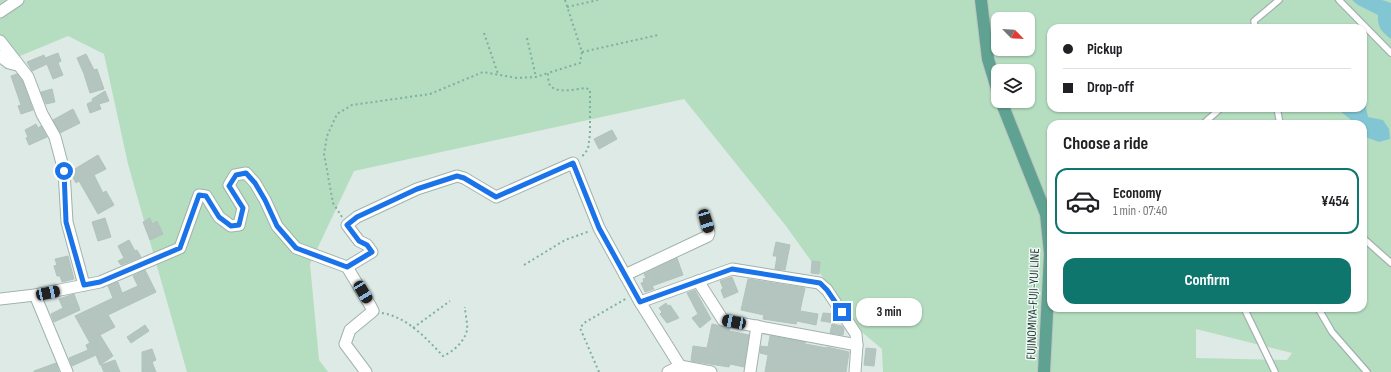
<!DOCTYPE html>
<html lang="en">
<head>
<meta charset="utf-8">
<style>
  :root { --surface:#fff; --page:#f2f2f2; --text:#202124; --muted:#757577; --line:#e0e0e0; --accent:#0f766e }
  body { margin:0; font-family:"Sofia Sans Condensed",sans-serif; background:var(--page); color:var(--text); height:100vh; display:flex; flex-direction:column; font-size:15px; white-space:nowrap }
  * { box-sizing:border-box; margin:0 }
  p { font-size:13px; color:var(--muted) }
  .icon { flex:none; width:22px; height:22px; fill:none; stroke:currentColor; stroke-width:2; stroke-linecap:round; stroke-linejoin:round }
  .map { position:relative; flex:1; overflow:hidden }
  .drawer { position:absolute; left:1047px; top:120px; width:320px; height:192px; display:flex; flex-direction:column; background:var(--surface); border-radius:12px; box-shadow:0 1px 3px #0004 }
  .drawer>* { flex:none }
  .top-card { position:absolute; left:1047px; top:24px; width:320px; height:88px; border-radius:12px; box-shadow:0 1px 3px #0004; display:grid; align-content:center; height:88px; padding:0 16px; background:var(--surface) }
  .needle { width:26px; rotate:115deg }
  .controls { position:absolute; left:991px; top:12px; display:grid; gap:8px }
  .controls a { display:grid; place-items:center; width:44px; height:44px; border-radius:8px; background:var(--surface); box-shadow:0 1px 3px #0004; font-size:20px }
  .end { position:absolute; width:18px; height:18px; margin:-9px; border:5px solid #1a73e8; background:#fff; box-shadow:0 0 0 2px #fff }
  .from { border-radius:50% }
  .bubble { position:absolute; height:28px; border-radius:12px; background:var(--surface); box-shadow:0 1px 3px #0004; font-size:13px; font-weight:700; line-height:28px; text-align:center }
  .car { position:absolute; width:12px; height:24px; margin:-12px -6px; border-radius:5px; box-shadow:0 0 3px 1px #0007; background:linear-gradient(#222 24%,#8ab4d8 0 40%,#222 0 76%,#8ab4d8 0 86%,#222 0) }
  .top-card b { display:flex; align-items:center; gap:14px; height:38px; font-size:15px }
  .top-card b+b { border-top:1px solid var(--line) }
  .top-card i { width:10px; height:10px; background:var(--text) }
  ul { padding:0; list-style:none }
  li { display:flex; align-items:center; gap:12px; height:66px; margin:0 8px 6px; padding:0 8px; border:2px solid transparent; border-radius:12px }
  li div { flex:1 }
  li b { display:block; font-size:15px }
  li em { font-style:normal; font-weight:700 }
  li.selected { border-color:var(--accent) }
  li>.icon { width:36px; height:36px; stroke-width:1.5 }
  h2 { padding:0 16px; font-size:18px; line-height:48px }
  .cta { display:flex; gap:8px; margin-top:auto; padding:8px 16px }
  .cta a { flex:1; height:46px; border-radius:12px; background:var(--accent); color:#fff; font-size:16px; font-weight:700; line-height:46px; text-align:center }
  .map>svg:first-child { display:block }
</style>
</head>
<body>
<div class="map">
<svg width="1391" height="372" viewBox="0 0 1391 372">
  <rect width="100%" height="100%" fill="#deeae5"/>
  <path fill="#b5ddc0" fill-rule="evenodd" d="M0,0H1391V372H883L882,349L863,333L786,226L684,99L354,171L310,264L319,360L328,372H187L128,164L104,54L68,36L20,56H5L0,51ZM998,19H1028V49H998ZM1051,28H1363V108H1051ZM998,71H1028V101H998ZM1051,124H1363V308H1051ZM1196,329L1292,353L1287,360L1196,358Z"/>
  <g fill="#82c6d3">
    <path d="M1352,0H1382L1391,3V39C1382,32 1377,27 1378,15L1358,5Z"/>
    <path d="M1363,77L1367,89L1364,98L1368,117L1383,120L1389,129L1390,139L1379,142L1363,136V124H1354L1350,119L1336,108H1363Z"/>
  </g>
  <g fill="#b3c5be" stroke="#b0c4bc">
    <path d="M58,53L61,61L58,63L63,75L53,79L47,64L32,71L27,62L44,55L45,58Z"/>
    <path d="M86,54L94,70L97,69L104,89L90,93L84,74L77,58Z"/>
    <path d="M17,74L22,80L33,110L21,114L18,106L21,105L11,76Z"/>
    <path d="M52,89L55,102L46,104L41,92Z"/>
    <path d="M105,91L109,101L99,104L101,109L90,113L87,104L93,101L92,99Z"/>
    <path d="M73,109L80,123L60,133L53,120Z"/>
    <path d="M36,124L38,128L41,126L47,137L29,145L26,138L28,137L25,130Z"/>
    <path d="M612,130L617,139L599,149L594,139Z"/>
    <path d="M98,155L106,169L94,175L103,193L106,191L114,205L98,214L79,181L76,183L72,176L75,174L73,170Z"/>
    <path d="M105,218L111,237L98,241L92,222Z"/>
    <path d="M150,218L152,224L157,221L163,234L150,240L143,222Z"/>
    <path d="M129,240L135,251L137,250L141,257L121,265L118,261L124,258L118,246Z"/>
    <path d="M776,242L790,245L785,270L775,269L777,256H773Z"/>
    <path d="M68,256L74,279L62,282L60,276H57L54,266L57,265L55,259Z"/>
    <path d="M677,258L683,275L652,286L654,289L645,292L641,283L644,282L643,279L646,278L644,274Z"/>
    <path d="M812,261L820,262L819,274L811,273Z"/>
    <path d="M145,270L156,292L108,315L115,327L100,335L113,356L100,365L96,355L72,366L69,358L88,350L86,345L90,343L75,316L113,298L108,286L118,282L122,293L138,286L133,276Z"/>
    <path d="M732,277L738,292L724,298L721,290L723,288L720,281Z"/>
    <path d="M748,279L805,288L800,311L818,314L816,325L797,321L796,324L763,319L764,315L741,310Z"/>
    <path d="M695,290L711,319L700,328L692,318L698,314L687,293Z"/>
    <path d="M74,294L80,310L54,322L51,314L63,308L59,299Z"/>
    <path d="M666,303L668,306L670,305L679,318L667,323L660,314L662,312L659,308Z"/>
    <path d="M823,313L835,314L836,317L835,323L821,321Z"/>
    <path d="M712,324L730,328L729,331L749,335L744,367L730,364L729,367L691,361L693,346L707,348Z"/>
    <path d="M832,324L842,326L844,329L843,335L830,333Z"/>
    <path d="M145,325L149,331L131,343L127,337Z"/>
    <path d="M770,336L805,342V344L827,348V347L849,352L846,372H765L768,355L760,353L761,346L768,347Z"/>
    <path d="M866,348L876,349L874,366L864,365Z"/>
    <path d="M152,349L156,360L152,362L156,372H142V352Z"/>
    <path d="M115,360L120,372H104L101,365Z"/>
    <path d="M56,363L59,372H34V371Z"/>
  </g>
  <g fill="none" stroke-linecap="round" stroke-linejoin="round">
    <g stroke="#a1b2ac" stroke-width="8">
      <g id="service">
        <path d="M1339,0L1391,53"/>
        <path d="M1255,28L1254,21L1279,0"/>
        <path d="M1277,108L1280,124"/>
        <path d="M1203,124L1221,108"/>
        <path d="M1363,238L1391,263"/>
        <path d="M1244,308L1275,372"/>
        <path d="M1318,308L1332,332L1367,372"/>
      </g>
    </g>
    <g stroke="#a1b2ac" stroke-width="13">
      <g id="minor">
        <path d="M0,12L18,0"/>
        <path d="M0,41L28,77L42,114L55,137L64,171L67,222L84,285"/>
        <path d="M0,56L9,63L17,65"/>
        <path d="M347,267L372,252L367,245L359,241L347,225L357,217L417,189L457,176L464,178L496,197L573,163L599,228L640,302L680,366L681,372"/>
        <path d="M625,275L708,236L709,233L706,221"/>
        <path d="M698,281L723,320L857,345"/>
        <path d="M35,295L67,372"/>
        <path d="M0,299L35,295L100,282L180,248L199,195L206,196L219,217L231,226L239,225L243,208L229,185L235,175L246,173L255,183L265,200L277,226L296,248L347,267L370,305L373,311L350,330L345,344L366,372"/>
        <path d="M640,302L732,269L819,283L827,290L856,334L857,345L855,372"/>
        <path d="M668,372L680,366L711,372"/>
        <path d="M750,372L757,326"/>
      </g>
    </g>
    <g stroke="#bcc4c2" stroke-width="14">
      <g id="primary">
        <path d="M981,0L988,59L998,92"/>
        <path d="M1001,101L1046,214L1050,254L1044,372"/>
      </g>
    </g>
    <g stroke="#7db0a0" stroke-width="2" stroke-dasharray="2 3" stroke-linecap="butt">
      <path d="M565,0L582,52L580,63L548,73C548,76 548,80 549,83C553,95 576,89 586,88L590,90V134L588,149L581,158"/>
      <path d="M567,7L598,0"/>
      <path d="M484,33L498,74"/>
      <path d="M527,38L536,77"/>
      <path d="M582,52L658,35"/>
      <path d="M342,217L333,203L324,154L327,136L337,114L352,105L430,94L483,72L517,78L536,77L548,73"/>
      <path d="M524,265L565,240L590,231"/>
      <path d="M382,313C407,317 426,338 443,356C453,352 465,341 467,330C468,324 465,314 465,307"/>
      <path d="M413,328L450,301"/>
      <path d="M599,372L580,328L584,323L627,298"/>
    </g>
    <use href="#service" stroke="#fff" stroke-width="5.5"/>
    <use href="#minor" stroke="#fff" stroke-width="11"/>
    <use href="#primary" stroke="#60a291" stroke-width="12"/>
  </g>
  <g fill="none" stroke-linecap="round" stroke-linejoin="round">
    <path stroke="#1a73e8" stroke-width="5" d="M64,171L66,222L84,285L100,282L180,248L199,195L206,196L219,217L231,226L239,225L243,208L229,186L236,175L246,173L255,183L265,200L277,226L296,248L347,267L372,252L367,245L359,241L347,225L357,217L417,189L457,176L464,178L496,197L573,163L599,228L640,302L732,269L820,283L827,290L842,312"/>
  </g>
  <g text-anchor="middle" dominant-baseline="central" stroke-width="3" stroke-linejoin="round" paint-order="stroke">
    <g font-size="13" fill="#1f3b33" stroke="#eef7f3">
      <text transform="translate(1033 304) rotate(-88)">FUJINOMIYA-FUJI-YUI LINE</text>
    </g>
  </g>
</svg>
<div class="controls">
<a><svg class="needle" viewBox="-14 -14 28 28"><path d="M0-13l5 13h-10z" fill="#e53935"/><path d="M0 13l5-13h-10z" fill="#757577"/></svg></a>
<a><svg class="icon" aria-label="layers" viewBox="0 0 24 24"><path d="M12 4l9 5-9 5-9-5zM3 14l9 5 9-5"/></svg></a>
</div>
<i class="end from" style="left:64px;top:171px"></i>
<i class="end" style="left:842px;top:312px"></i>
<div class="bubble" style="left:856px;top:298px;width:66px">3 min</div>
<i class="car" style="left:706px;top:221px;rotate:163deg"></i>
<i class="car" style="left:363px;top:292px;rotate:149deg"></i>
<i class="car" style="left:48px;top:293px;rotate:78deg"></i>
<i class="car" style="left:734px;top:322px;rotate:281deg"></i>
<div class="top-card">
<b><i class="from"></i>Pickup</b>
<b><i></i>Drop-off</b>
</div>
<section class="drawer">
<h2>Choose a ride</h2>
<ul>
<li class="selected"><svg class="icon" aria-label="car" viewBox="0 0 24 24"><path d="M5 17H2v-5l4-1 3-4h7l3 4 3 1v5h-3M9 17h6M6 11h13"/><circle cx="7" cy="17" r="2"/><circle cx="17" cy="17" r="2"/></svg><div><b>Economy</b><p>1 min · 07:40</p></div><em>¥454</em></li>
</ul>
<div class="cta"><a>Confirm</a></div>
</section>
</div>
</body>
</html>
